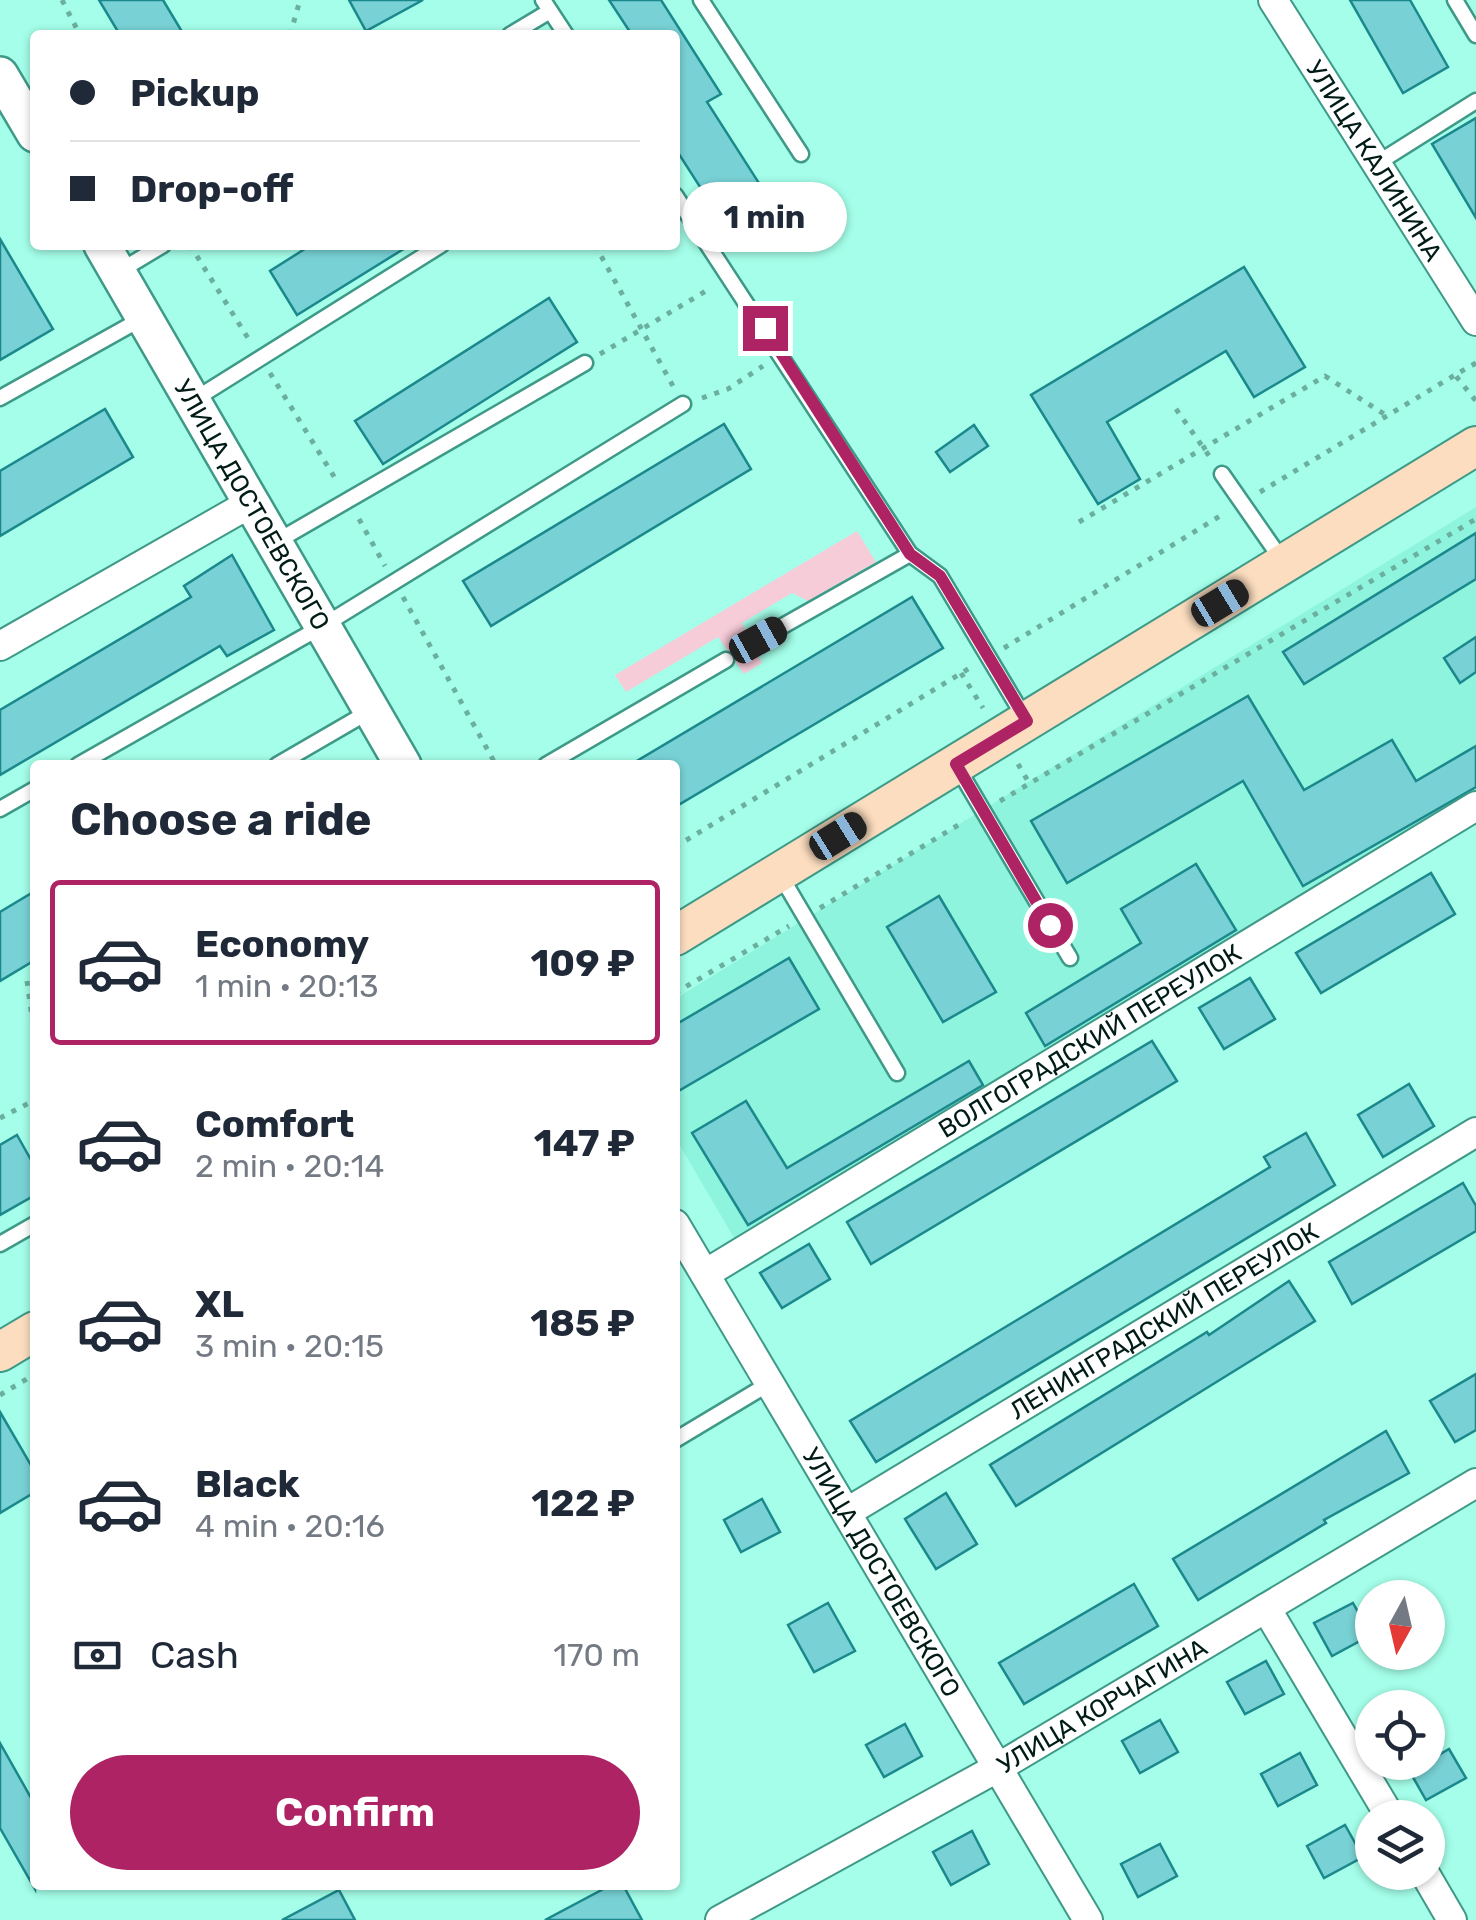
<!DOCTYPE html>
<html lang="en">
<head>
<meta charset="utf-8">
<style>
  :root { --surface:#fff; --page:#f2f2f3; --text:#1f2937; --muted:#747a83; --line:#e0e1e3; --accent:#ae2364 }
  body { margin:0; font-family:Rubik,sans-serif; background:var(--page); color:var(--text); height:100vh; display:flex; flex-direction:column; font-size:38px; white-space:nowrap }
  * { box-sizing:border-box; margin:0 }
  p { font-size:32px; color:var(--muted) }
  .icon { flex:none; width:55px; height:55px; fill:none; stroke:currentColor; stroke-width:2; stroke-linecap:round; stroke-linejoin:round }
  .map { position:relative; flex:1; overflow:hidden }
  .details { position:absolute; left:30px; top:760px; width:650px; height:1130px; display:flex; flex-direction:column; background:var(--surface); border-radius:10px; box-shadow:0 2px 8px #0004 }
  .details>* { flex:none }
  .banner { position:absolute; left:30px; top:30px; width:650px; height:220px; border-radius:10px; box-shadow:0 2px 8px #0004; display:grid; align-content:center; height:220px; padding:0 40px; background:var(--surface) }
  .needle { width:65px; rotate:188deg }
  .tools { position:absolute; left:1355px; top:1580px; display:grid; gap:20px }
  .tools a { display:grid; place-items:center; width:90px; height:90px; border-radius:50%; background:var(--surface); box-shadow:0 2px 8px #0004; font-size:50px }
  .end { position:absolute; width:45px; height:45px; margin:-22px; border:12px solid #ae2364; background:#fff; box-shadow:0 0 0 5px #fff }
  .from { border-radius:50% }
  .bubble { position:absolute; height:70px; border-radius:35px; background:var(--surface); box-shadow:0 2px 8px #0004; font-size:32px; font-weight:700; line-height:70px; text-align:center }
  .car { position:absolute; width:30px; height:60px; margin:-30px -15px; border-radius:12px; box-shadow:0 0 8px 2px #0007; background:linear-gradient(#222 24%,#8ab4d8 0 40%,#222 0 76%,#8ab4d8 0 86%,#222 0) }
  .banner b { display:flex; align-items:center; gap:35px; height:95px; font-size:38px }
  .banner b+b { border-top:2px solid var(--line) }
  .banner i { width:25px; height:25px; background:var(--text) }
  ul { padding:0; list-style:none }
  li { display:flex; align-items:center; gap:30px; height:165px; margin:0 20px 15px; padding:0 20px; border:5px solid transparent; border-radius:10px }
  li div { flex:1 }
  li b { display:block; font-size:38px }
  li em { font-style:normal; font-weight:700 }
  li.active { border-color:var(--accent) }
  li>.icon { width:90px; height:90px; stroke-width:1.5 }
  h2 { padding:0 40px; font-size:45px; line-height:120px }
  .pay { display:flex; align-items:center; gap:25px; height:110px; padding:0 40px; font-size:38px }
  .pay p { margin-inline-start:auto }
  .action { display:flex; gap:20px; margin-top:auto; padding:20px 40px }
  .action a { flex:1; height:115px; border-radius:60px; background:var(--accent); color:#fff; font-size:40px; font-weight:700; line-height:115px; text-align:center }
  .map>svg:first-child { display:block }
</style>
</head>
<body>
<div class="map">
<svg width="1476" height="1920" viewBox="0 0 1476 1920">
  <rect width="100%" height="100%" fill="#a4fee9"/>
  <path fill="#8ff4dd" d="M1476,507V795L737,1243L675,1137V999Z"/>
  <path fill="#f6ccd9" d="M857,531L876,562L808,601L792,593L742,623L762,663L744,674L718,637L626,692L615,675Z"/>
  <g fill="#78d2d5" stroke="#1b898c" stroke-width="2.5">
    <path d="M99,0H163L184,35H120Z"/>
    <path d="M349,0H423L366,31Z"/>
    <path d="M609,0H661L721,94L707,102L780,216L736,243L675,148V35H632Z"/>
    <path d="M1350,0H1410L1448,67L1403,93Z"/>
    <path d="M1476,118V218L1432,144Z"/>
    <path d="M0,239L53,329L0,360Z"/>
    <path d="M311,245H410L297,315L270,271Z"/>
    <path d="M1244,267L1305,367L1254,397L1226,351L1107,422L1140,479L1098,504L1031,395Z"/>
    <path d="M549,298L577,342L383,464L355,421Z"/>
    <path d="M105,409L133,457L0,536V471Z"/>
    <path d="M724,424L751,469L491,626L463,581Z"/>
    <path d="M974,425L988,446L950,472L936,452Z"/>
    <path d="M1476,533V579L1304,684L1283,652Z"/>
    <path d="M232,555L274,630L227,656L220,646L0,775V710L191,597L184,586Z"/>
    <path d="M912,597L943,648L675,807V765H630Z"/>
    <path d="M1476,637V672L1460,683L1444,658Z"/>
    <path d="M1248,696L1304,790L1392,740L1416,781L1476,746V787L1303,886L1243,781L1067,883L1031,821Z"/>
    <path d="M1196,864L1236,930L1045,1046L1026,1013L1141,943L1121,909Z"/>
    <path d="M1431,873L1455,914L1321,993L1296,953Z"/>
    <path d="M35,891V960L0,981V912Z"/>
    <path d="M939,896L996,992L943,1022L887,927Z"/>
    <path d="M789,958L819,1009L675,1093V1025Z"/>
    <path d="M1250,978L1275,1019L1224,1049L1199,1008Z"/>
    <path d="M1152,1041L1177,1081L871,1264L847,1222Z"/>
    <path d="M969,1061L983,1085L748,1225L692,1133L746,1101L787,1168Z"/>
    <path d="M1409,1084L1434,1126L1383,1157L1358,1115Z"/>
    <path d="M1306,1133L1335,1185L876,1462L850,1421L1270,1167L1264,1157Z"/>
    <path d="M17,1135L35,1167V1195L0,1215V1145Z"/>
    <path d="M1463,1183L1476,1206V1231L1352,1304L1329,1262Z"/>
    <path d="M809,1244L830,1279L782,1308L760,1273Z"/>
    <path d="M1289,1281L1315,1321L1016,1506L990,1465L1207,1332L1209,1335Z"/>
    <path d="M1476,1374V1430L1455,1442L1430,1401Z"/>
    <path d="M0,1412L35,1472V1492L0,1513Z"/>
    <path d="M1386,1431L1409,1473L1324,1520L1326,1523L1198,1600L1173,1559Z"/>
    <path d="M946,1493L977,1544L936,1569L905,1519Z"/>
    <path d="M762,1499L780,1532L741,1552L724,1520Z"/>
    <path d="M1134,1584L1158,1626L1024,1704L999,1663Z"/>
    <path d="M828,1603L855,1651L814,1672L788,1625Z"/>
    <path d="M1353,1603L1371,1635L1332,1656L1314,1623Z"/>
    <path d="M1266,1661L1284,1694L1245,1714L1227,1682Z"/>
    <path d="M1160,1720L1178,1752L1140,1773L1122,1741Z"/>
    <path d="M905,1724L922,1756L884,1777L866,1745Z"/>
    <path d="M0,1743L35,1805V1889L0,1828Z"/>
    <path d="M1449,1749L1466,1778L1426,1800L1410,1772Z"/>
    <path d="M1300,1753L1317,1785L1278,1806L1261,1774Z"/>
    <path d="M1345,1825L1363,1857L1324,1878L1307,1846Z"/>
    <path d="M972,1831L989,1864L951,1885L933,1852Z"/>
    <path d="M1160,1844L1177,1876L1138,1897L1121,1864Z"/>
    <path d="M611,1885H623L642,1920H545Z"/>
    <path d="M339,1890L355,1920H282Z"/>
  </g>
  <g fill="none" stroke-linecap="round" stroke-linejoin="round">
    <g stroke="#3e9987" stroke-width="19">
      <g id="service">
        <path d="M543,0L566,35"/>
        <path d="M701,0L801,154"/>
        <path d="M1455,0L1476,35"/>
        <path d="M510,35L550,11"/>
        <path d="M1376,164L1476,101"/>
        <path d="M675,195L910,554L940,576L1026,720"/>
        <path d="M118,272L163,245"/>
        <path d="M0,398L143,318"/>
        <path d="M192,401L441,245"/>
        <path d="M1222,474L1284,563"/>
        <path d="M274,543L585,363"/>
        <path d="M758,640L910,554"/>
        <path d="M78,765L321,627L683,404"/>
        <path d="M277,765L370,711"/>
        <path d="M546,765L726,660"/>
        <path d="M956,765L1070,958"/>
        <path d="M0,809L35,789"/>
        <path d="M779,873L897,1073"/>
        <path d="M0,1244L35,1224"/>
        <path d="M675,1440L770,1383"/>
      </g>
    </g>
    <g stroke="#3e9987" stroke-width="32">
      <g id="minor">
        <path id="s1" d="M1273,0L1476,321"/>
        <path d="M0,646L249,504"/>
        <path id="s2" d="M675,1224L1088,1920"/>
        <path id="s3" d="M705,1274L1476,806"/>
        <path id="s4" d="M849,1511L1476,1132"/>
        <path d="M1266,1608L1391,1818"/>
        <path d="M1424,1872L1452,1920"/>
        <path id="s5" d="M720,1920L999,1767L1476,1483"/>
      </g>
    </g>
    <g stroke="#3e9987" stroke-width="40">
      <g id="tertiary">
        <path d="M0,75L35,134"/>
        <path id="s6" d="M102,245L403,765"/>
      </g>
    </g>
    <g stroke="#3e9987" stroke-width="42">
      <g id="secondary">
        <path d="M675,936L1476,446"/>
        <path d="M0,1352L35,1331"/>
      </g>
    </g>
    <g stroke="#6baf9f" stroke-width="5" stroke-dasharray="5 8" stroke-linecap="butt">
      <path d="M62,0L80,35"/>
      <path d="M290,35L300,0"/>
      <path d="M190,245L251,343"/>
      <path d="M595,245L673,386"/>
      <path d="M600,354L711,288"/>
      <path d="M1476,363L1455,375L1476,401"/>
      <path d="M270,373L338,483"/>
      <path d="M702,398L728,389L763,366"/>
      <path d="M1176,409L1212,460"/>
      <path d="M1260,492L1455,375"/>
      <path d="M359,519L385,566"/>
      <path d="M1079,522L1325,376L1387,416"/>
      <path d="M403,597L496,765"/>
      <path d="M1004,648L1225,513"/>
      <path d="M961,673L983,708"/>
      <path d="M1018,764L1029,783"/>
      <path d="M1000,801L1476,519"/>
      <path d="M675,847L973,666"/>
      <path d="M820,908L965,821"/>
      <path d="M27,981L35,1039"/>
      <path d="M675,993L789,926"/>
      <path d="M0,1118L35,1100"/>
      <path d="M0,1395L35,1374"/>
    </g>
    <use href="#service" stroke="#fff" stroke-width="14"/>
    <use href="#minor" stroke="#fff" stroke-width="28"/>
    <use href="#tertiary" stroke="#fff" stroke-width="35"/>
    <use href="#secondary" stroke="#fcddbf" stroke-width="38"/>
  </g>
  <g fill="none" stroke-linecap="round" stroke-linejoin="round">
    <path stroke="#ae2364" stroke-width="12" d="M765,328L910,554L940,576L1027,721L956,764L1050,925"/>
  </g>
  <g text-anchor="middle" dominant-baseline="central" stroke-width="8" stroke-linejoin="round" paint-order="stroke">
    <g font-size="25" fill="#011c17" stroke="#ddfff6">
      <text stroke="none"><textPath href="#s1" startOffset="190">УЛИЦА КАЛИНИНА</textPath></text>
      <text stroke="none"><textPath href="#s6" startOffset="300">УЛИЦА ДОСТОЕВСКОГО</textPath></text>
      <text stroke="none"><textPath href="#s3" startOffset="450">ВОЛГОГРАДСКИЙ ПЕРЕУЛОК</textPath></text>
      <text stroke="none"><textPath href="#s4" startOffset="368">ЛЕНИНГРАДСКИЙ ПЕРЕУЛОК</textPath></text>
      <text stroke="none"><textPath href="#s2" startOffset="405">УЛИЦА ДОСТОЕВСКОГО</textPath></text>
      <text stroke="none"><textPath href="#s5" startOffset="438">УЛИЦА КОРЧАГИНА</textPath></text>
    </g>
  </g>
</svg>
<div class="tools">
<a><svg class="needle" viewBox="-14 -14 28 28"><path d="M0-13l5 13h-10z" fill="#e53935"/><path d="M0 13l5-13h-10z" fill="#747a83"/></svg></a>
<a><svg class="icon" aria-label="locate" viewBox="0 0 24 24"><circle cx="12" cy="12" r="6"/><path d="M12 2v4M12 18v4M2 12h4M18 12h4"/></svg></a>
<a><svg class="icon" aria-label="layers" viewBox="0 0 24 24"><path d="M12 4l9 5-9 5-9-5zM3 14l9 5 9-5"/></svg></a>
</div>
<i class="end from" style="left:1050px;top:925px"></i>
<i class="end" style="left:765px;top:328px"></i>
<div class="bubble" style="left:682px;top:182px;width:165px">1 min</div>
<i class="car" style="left:1220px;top:603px;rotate:59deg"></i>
<i class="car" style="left:758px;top:640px;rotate:61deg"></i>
<i class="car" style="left:838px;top:836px;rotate:58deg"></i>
<div class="banner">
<b><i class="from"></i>Pickup</b>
<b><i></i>Drop-off</b>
</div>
<section class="details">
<h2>Choose a ride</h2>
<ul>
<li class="active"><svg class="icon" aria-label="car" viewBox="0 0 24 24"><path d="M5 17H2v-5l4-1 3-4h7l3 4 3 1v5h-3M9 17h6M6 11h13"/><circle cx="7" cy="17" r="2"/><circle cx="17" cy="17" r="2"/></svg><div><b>Economy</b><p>1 min · 20:13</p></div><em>109 ₽</em></li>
<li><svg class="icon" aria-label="car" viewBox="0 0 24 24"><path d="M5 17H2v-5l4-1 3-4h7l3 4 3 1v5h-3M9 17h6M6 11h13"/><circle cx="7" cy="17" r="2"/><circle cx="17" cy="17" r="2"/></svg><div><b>Comfort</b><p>2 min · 20:14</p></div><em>147 ₽</em></li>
<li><svg class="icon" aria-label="car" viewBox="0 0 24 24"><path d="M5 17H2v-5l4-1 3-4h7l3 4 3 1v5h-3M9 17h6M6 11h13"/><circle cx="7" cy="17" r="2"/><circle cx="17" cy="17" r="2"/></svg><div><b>XL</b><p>3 min · 20:15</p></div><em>185 ₽</em></li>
<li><svg class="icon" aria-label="car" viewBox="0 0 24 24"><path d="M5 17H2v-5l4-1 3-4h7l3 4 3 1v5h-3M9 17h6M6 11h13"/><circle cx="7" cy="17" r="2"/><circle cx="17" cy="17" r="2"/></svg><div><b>Black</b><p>4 min · 20:16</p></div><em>122 ₽</em></li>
</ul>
<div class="pay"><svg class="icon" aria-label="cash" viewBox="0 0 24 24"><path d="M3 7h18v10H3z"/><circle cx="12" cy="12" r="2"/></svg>Cash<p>170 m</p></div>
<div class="action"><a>Confirm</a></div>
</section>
</div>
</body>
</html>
